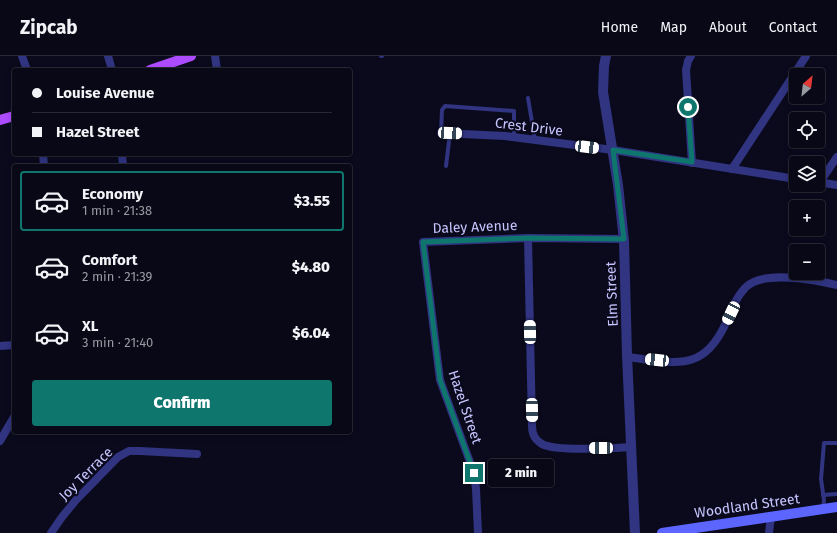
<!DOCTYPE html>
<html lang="en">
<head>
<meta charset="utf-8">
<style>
  :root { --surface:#080816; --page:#161623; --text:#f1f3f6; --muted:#989aa1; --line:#292935; --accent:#0f766e }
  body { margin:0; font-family:"Fira Sans",sans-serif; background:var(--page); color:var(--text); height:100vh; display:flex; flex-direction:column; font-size:15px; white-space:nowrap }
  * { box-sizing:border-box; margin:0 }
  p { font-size:13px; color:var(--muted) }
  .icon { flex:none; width:22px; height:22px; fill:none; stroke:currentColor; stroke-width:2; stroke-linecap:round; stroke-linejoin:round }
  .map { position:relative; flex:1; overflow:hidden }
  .panel { position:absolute; left:12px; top:108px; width:340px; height:270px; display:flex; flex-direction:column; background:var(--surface); border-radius:4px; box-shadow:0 2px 6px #0003,0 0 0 1px var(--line) }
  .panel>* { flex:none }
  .guide { position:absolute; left:12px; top:12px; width:340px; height:88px; border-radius:4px; box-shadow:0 2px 6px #0003,0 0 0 1px var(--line); display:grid; align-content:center; height:88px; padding:0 20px; background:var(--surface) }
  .needle { width:26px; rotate:28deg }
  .controls { position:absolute; left:789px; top:12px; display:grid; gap:8px }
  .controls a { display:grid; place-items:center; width:36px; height:36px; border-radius:4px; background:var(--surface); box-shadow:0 2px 6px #0003,0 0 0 1px var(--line); font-size:20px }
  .end { position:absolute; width:18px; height:18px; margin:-9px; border:5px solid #0f766e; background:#fff; box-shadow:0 0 0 2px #fff }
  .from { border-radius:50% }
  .bubble { position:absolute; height:28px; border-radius:4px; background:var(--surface); box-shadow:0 2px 6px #0003,0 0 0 1px var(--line); font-size:13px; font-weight:800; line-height:28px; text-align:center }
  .car { position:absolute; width:12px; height:24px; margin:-12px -6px; border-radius:5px; box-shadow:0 0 3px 1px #0007; background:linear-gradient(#fff 24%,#345 0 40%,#fff 0 76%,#345 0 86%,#fff 0) }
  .guide b { display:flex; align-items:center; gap:14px; height:38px; font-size:15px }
  .guide b+b { border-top:1px solid var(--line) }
  .guide i { width:10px; height:10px; background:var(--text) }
  ul { padding:7px 0 0; list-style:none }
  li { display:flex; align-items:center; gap:12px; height:60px; margin:0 8px 6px; padding:0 12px; border:2px solid transparent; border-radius:4px }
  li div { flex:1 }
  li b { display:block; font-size:15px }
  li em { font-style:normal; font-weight:800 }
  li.current { border-color:var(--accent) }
  li>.icon { width:36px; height:36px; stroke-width:1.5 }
  .cta { display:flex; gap:8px; margin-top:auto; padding:8px 20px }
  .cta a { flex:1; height:46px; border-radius:4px; background:var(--accent); color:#fff; font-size:16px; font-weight:800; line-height:46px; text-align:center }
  header { display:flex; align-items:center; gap:24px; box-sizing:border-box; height:56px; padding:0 20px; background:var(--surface); border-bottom:1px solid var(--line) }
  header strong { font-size:19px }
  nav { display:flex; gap:22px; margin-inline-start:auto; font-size:14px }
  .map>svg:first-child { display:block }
</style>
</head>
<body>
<header>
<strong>Zipcab</strong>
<nav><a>Home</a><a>Map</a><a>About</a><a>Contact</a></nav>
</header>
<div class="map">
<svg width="837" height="477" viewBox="0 0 837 477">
  <rect width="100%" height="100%" fill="#0b0a1d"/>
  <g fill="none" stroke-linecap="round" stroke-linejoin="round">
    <g stroke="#303481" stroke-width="4">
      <path d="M381,0H382"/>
      <path d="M528,42L535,84"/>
      <path d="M441,77L442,54L445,50L514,55V81"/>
      <path d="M446,110L450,77"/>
      <path d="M823,439L837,438"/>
      <path d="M823,453L824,444L821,423L824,387H837"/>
    </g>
    <g stroke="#303481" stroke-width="8">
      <path d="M22,0L27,14"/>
      <path d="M108,0L112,14"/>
      <path d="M215,0L217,14"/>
      <path d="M691,0L688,5L686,14L692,107"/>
      <path d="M441,77L505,80L613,94L796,123"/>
      <path d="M43,98L44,110"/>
      <path d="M122,98L123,110"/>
      <path d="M732,113L806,0"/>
      <path d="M818,126L837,129"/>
      <path d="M820,126L837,101"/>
      <path d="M528,182L532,370C532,378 535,384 542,388C555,396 614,392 632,391"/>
      <path d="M0,290L14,289"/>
      <path d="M627,301C647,303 675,310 693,303C708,298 717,285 724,271C730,258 735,242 746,231C763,214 815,224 837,229"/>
      <path d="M0,385L14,361"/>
      <path d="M51,477L62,461L76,444L118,401L129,395H140L197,398"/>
      <path d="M478,477L476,433L474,417L440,324L423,186L528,182L624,183"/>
      <path d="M769,477L771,461"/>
    </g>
    <path stroke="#303481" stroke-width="10" d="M606,0L604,10L603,36L618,129L624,185L627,299L635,477"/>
    <path stroke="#5c66ff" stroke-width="10" d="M662,477L837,451"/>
    <g stroke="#ad4cff" stroke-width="10">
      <path d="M150,14L191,0"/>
      <path d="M0,64L14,60"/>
    </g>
  </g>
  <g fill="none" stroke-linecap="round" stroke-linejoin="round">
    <path stroke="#0f766e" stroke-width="5" d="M474,417L440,324L423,186L528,182L624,183L613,94L692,106L688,51"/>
  </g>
  <g text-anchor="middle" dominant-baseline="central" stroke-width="4" stroke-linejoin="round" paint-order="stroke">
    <g font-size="14" fill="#c7c5ff" stroke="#0b0a1d">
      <text transform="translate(529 71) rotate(7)">Crest Drive</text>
      <text transform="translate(475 171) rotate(-2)">Daley Avenue</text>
      <text transform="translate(612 238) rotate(-92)">Elm Street</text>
      <text transform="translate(465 351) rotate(71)">Hazel Street</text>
      <text transform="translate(86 418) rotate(-45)">Joy Terrace</text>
      <text transform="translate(747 450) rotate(-8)">Woodland Street</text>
    </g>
  </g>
</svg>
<div class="controls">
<a><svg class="needle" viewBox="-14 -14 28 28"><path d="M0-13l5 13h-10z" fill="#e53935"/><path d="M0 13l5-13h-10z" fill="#989aa1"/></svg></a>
<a><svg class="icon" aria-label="locate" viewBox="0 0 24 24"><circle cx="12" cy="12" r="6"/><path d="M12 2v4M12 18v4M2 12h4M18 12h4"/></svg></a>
<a><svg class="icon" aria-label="layers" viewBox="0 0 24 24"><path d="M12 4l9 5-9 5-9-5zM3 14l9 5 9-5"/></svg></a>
<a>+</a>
<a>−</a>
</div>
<i class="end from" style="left:688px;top:51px"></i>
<i class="end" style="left:474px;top:417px"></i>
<div class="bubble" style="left:488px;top:403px;width:66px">2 min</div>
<i class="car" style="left:450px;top:77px;rotate:93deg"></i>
<i class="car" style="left:587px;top:91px;rotate:97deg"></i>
<i class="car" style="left:731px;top:257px;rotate:206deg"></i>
<i class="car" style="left:530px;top:276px;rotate:359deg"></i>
<i class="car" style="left:657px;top:304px;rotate:276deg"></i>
<i class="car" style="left:532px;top:354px;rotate:179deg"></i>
<i class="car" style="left:601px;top:392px;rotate:270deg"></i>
<div class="guide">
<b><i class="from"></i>Louise Avenue</b>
<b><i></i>Hazel Street</b>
</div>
<section class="panel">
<ul>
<li class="current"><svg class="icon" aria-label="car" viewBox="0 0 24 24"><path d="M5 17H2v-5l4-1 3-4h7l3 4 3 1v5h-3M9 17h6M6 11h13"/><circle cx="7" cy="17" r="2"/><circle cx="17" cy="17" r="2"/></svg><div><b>Economy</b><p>1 min · 21:38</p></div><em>$3.55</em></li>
<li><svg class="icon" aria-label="car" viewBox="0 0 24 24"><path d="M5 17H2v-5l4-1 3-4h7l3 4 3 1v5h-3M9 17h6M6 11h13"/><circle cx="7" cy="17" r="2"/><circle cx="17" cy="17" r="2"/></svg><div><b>Comfort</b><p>2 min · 21:39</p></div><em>$4.80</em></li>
<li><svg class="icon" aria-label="car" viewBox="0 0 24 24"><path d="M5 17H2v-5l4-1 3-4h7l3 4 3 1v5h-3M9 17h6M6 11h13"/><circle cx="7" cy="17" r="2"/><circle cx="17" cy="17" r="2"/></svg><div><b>XL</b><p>3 min · 21:40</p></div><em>$6.04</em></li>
</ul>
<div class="cta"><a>Confirm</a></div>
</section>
</div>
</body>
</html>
